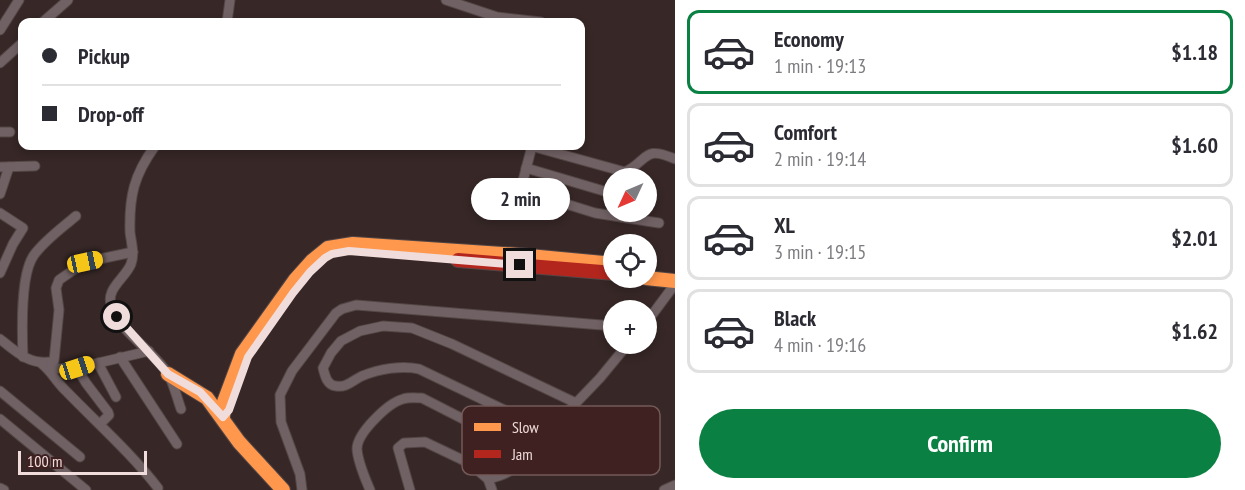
<!DOCTYPE html>
<html lang="en">
<head>
<meta charset="utf-8">
<style>
  :root { --surface:#fff; --page:#f2f2f3; --text:#2b2b33; --muted:#7c7c81; --line:#e1e1e2; --accent:#0b8043 }
  body { margin:0; font-family:"PT Sans Narrow",sans-serif; background:var(--page); color:var(--text); height:100vh; display:flex; flex-direction:column; font-size:22px; white-space:nowrap }
  * { box-sizing:border-box; margin:0 }
  p { font-size:20px; color:var(--muted) }
  .icon { flex:none; width:33px; height:33px; fill:none; stroke:currentColor; stroke-width:2; stroke-linecap:round; stroke-linejoin:round }
  .map { position:relative; flex:1; overflow:hidden }
  .details { display:flex; flex-direction:column; background:var(--surface); width:570px }
  .details>* { flex:none }
  .banner { position:absolute; left:18px; top:18px; width:567px; height:132px; border-radius:12px; box-shadow:0 3px 9px #0003; display:grid; align-content:center; height:132px; padding:0 24px; background:var(--surface) }
  .needle { width:39px; rotate:226deg }
  .controls { position:absolute; left:603px; top:168px; display:grid; gap:12px }
  .controls a { display:grid; place-items:center; width:54px; height:54px; border-radius:50%; background:var(--surface); box-shadow:0 3px 9px #0003; font-size:30px }
  .scale { position:absolute; left:18px; bottom:15px; width:129px; box-sizing:border-box; padding-left:6px; border:3px solid #f0dcdb; border-top:0; font-size:16px; line-height:21px; white-space:nowrap; color:#f0dcdb; -webkit-text-stroke:4px #3e2120; paint-order:stroke }
  .end { position:absolute; width:27px; height:27px; margin:-14px; border:8px solid #f0dcdb; background:#111; box-shadow:0 0 0 3px #111 }
  .from { border-radius:50% }
  .bubble { position:absolute; height:42px; border-radius:21px; background:var(--surface); box-shadow:0 3px 9px #0003; font-size:20px; font-weight:700; line-height:42px; text-align:center }
  .car { position:absolute; width:18px; height:36px; margin:-18px -9px; border-radius:8px; box-shadow:0 0 4px 2px #0007; background:linear-gradient(#f5c518 24%,#345 0 40%,#f5c518 0 76%,#345 0 86%,#f5c518 0) }
  .banner b { display:flex; align-items:center; gap:21px; height:57px; font-size:22px }
  .banner b+b { border-top:2px solid var(--line) }
  .banner i { width:15px; height:15px; background:var(--text) }
  ul { padding:10px 0 0; list-style:none }
  li { display:flex; align-items:center; gap:18px; height:84px; margin:0 12px 9px; padding:0 12px; border:3px solid var(--line); border-radius:12px }
  li div { flex:1 }
  li b { display:block; font-size:22px }
  li em { font-style:normal; font-weight:700 }
  li.active { border-color:var(--accent) }
  li>.icon { width:54px; height:54px; stroke-width:1.5 }
  .primary-button { display:flex; gap:12px; margin-top:auto; padding:12px 24px }
  .primary-button a { flex:1; height:69px; border-radius:36px; background:var(--accent); color:#fff; font-size:24px; font-weight:700; line-height:69px; text-align:center }
  main { display:flex; flex:1; min-height:0 }
  .map>svg:first-child { display:block }
</style>
</head>
<body>
<main>
<div class="map">
<svg width="675" height="490" viewBox="0 0 675 490">
  <rect width="100%" height="100%" fill="#372727"/>
  <g fill="none" stroke-linecap="round" stroke-linejoin="round">
    <g stroke="#534645" stroke-width="11">
      <g id="street">
        <path d="M446,0L497,17L541,22"/>
        <path d="M43,22L68,0"/>
        <path d="M227,22L230,0"/>
        <path d="M0,30L19,0"/>
        <path d="M0,63L22,43"/>
        <path d="M0,132H10"/>
        <path d="M155,146C134,175 129,196 130,232C131,242 135,253 131,264C125,279 104,289 112,308C123,335 153,350 168,374C174,384 177,398 181,409"/>
        <path d="M531,146L625,172C649,160 643,145 675,159"/>
        <path d="M532,146L520,192L525,197L563,203L595,213L659,223"/>
        <path d="M0,167L35,166"/>
        <path d="M526,168L614,194"/>
        <path d="M0,194L9,167"/>
        <path d="M0,213L23,228L13,244L0,273"/>
        <path d="M646,323L675,284"/>
        <path d="M0,339C16,352 32,367 54,361L59,310L56,288L59,280L85,262L133,252"/>
        <path d="M23,357C22,332 20,274 34,255C45,240 62,228 76,216"/>
        <path d="M120,357L177,444"/>
        <path d="M98,363L116,397"/>
        <path d="M42,364C52,372 57,383 67,392C98,424 131,453 158,488"/>
        <path d="M77,368L86,383L108,412L109,415L100,424"/>
        <path d="M49,369L77,368L149,351"/>
        <path d="M0,391L80,457"/>
        <path d="M576,403L452,344L412,328L383,326L360,331L341,341L331,353L323,368C325,376 327,385 336,386C347,388 353,380 362,376C379,369 402,365 419,369L546,430L553,427L600,378L628,344"/>
        <path d="M0,419L86,490"/>
        <path d="M0,488L4,490"/>
        <path d="M302,490L300,474L281,422L280,395L292,371L336,313L342,309L356,305L614,326"/>
        <path d="M370,490C365,478 358,463 357,449C357,433 388,403 403,399C409,397 416,398 422,398L514,445L521,451C519,470 505,475 488,479"/>
        <path d="M410,490L398,448L404,443L425,442L469,463L488,479L492,490"/>
        <path d="M664,490L675,485"/>
      </g>
    </g>
    <g stroke="#534645" stroke-width="16">
      <g id="slow">
        <path d="M646,278L675,281"/>
        <path d="M168,374L207,398L239,442L283,490"/>
        <path d="M223,417L224,402L242,354L295,280L312,261L328,248L353,244L518,255L614,264"/>
      </g>
    </g>
    <g stroke="#534645" stroke-width="16">
      <path id="jam" d="M458,260L614,273"/>
    </g>
    <use href="#street" stroke="#706164" stroke-width="9"/>
    <use href="#slow" stroke="#ff974d" stroke-width="14"/>
    <use href="#jam" stroke="#b3261e" stroke-width="14"/>
  </g>
  <g fill="none" stroke-linecap="round" stroke-linejoin="round">
    <path stroke="#f0dcdb" stroke-width="8" d="M117,317L168,374L200,392L223,417L229,410L248,357L293,293L310,272L325,258L332,254L349,251L520,265"/>
  </g>
  <rect x="462" y="406" width="198" height="69" rx="9" fill="#3e2120" stroke="#735958" stroke-width="1.5"/>
  <rect x="474" y="423" width="27" height="8" fill="#ff974d"/>
  <rect x="474" y="450" width="27" height="8" fill="#b3261e"/>
  <g font-size="16" fill="#f0dcdb">
    <text x="512" y="433">Slow</text>
    <text x="512" y="460">Jam</text>
  </g>
</svg>
<div class="controls">
<a><svg class="needle" viewBox="-14 -14 28 28"><path d="M0-13l5 13h-10z" fill="#e53935"/><path d="M0 13l5-13h-10z" fill="#7c7c81"/></svg></a>
<a><svg class="icon" aria-label="locate" viewBox="0 0 24 24"><circle cx="12" cy="12" r="6"/><path d="M12 2v4M12 18v4M2 12h4M18 12h4"/></svg></a>
<a>+</a>
</div>
<div class="scale">100 m</div>
<i class="end from" style="left:117px;top:317px"></i>
<i class="end" style="left:520px;top:265px"></i>
<div class="bubble" style="left:471px;top:178px;width:99px">2 min</div>
<i class="car" style="left:85px;top:262px;rotate:78deg"></i>
<i class="car" style="left:77px;top:368px;rotate:72deg"></i>
<div class="banner">
<b><i class="from"></i>Pickup</b>
<b><i></i>Drop-off</b>
</div>
</div>
<section class="details">
<ul>
<li class="active"><svg class="icon" aria-label="car" viewBox="0 0 24 24"><path d="M5 17H2v-5l4-1 3-4h7l3 4 3 1v5h-3M9 17h6M6 11h13"/><circle cx="7" cy="17" r="2"/><circle cx="17" cy="17" r="2"/></svg><div><b>Economy</b><p>1 min · 19:13</p></div><em>$1.18</em></li>
<li><svg class="icon" aria-label="car" viewBox="0 0 24 24"><path d="M5 17H2v-5l4-1 3-4h7l3 4 3 1v5h-3M9 17h6M6 11h13"/><circle cx="7" cy="17" r="2"/><circle cx="17" cy="17" r="2"/></svg><div><b>Comfort</b><p>2 min · 19:14</p></div><em>$1.60</em></li>
<li><svg class="icon" aria-label="car" viewBox="0 0 24 24"><path d="M5 17H2v-5l4-1 3-4h7l3 4 3 1v5h-3M9 17h6M6 11h13"/><circle cx="7" cy="17" r="2"/><circle cx="17" cy="17" r="2"/></svg><div><b>XL</b><p>3 min · 19:15</p></div><em>$2.01</em></li>
<li><svg class="icon" aria-label="car" viewBox="0 0 24 24"><path d="M5 17H2v-5l4-1 3-4h7l3 4 3 1v5h-3M9 17h6M6 11h13"/><circle cx="7" cy="17" r="2"/><circle cx="17" cy="17" r="2"/></svg><div><b>Black</b><p>4 min · 19:16</p></div><em>$1.62</em></li>
</ul>
<div class="primary-button"><a>Confirm</a></div>
</section>
</main>
</body>
</html>
